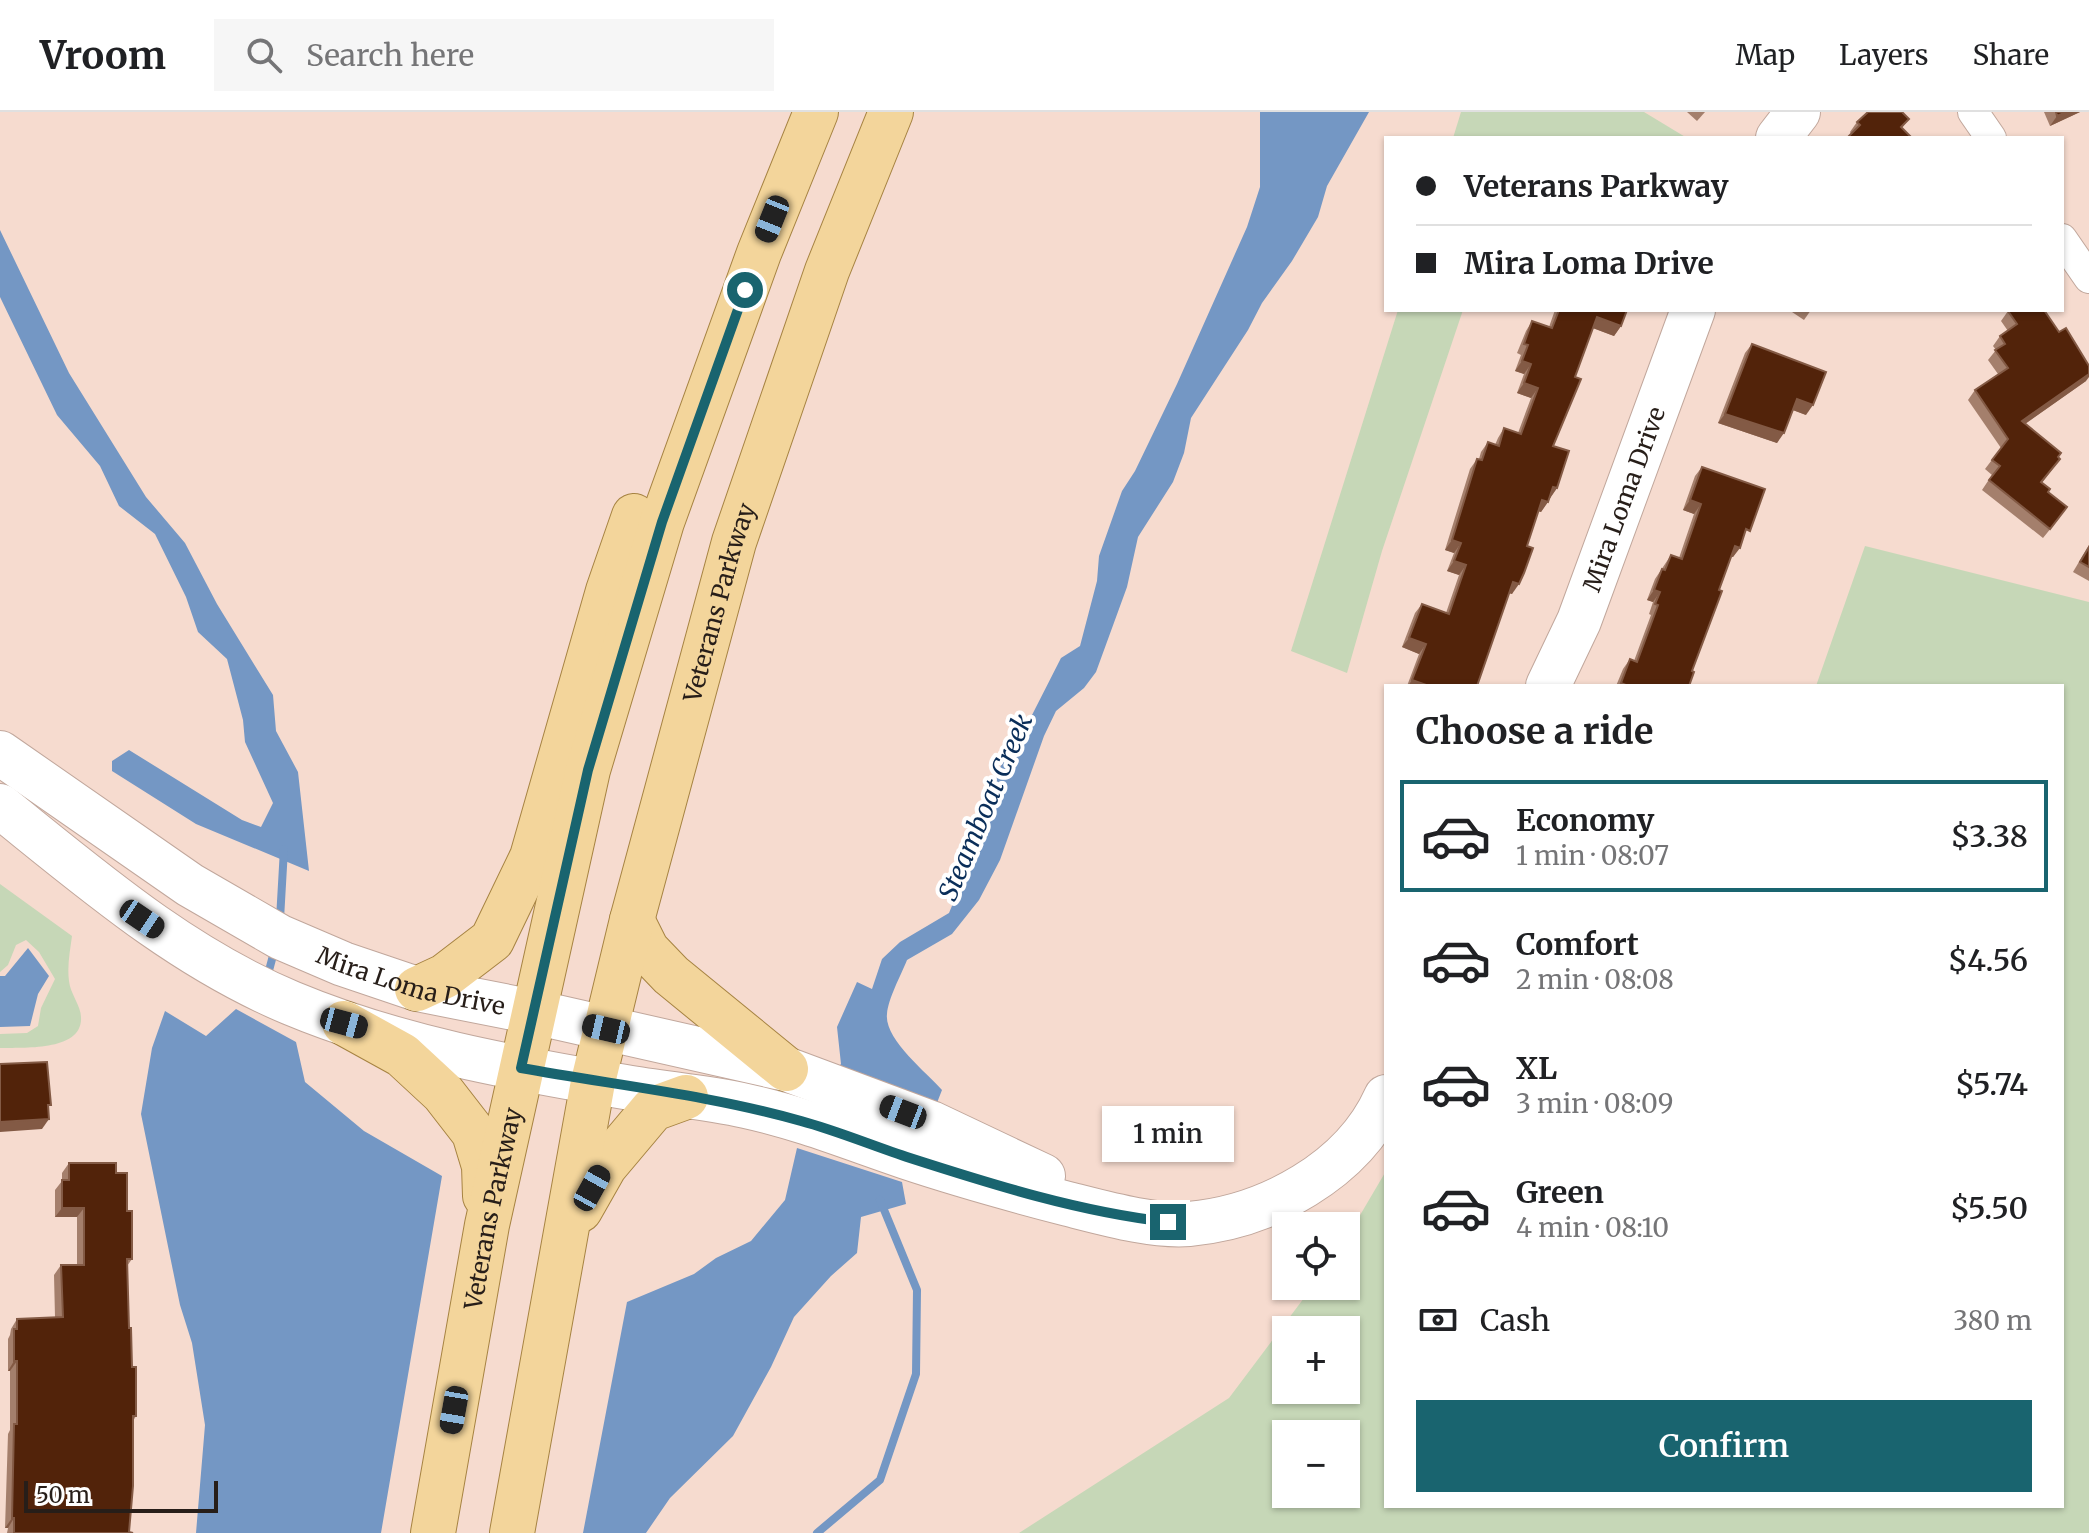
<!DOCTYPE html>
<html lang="en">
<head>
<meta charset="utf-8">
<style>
  :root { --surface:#fff; --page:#f6f6f6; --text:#202124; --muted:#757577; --line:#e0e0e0; --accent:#19646f }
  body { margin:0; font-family:Merriweather,serif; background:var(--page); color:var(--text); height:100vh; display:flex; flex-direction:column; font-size:30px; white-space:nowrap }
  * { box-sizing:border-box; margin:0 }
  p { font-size:26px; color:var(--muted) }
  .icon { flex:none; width:44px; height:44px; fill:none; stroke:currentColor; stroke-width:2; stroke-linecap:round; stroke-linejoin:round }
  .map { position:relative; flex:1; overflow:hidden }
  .details { position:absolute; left:1384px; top:572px; width:680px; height:824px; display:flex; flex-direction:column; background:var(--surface); border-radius:0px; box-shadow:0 2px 6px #0004 }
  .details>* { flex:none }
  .top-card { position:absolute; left:1384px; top:24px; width:680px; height:176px; border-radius:0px; box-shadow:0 2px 6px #0004; display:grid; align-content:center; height:176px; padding:0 32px; background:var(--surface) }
  .controls { position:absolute; left:1272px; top:1100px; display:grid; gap:16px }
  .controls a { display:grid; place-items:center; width:88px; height:88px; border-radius:0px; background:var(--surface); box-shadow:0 2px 6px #0004; font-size:40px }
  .scale { position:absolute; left:24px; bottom:20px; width:194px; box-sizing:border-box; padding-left:8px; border:4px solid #271e19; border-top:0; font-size:22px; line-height:28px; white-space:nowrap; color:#271e19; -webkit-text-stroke:6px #fff; paint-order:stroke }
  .end { position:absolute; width:36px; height:36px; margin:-18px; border:10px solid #19646f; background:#fff; box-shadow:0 0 0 4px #fff }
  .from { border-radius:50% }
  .bubble { position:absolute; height:56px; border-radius:0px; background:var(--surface); box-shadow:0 2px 6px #0004; font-size:26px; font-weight:600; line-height:56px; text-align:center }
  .car { position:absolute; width:24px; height:48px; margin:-24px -12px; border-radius:10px; box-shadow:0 0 6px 2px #0007; background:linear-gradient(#222 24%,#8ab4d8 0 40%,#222 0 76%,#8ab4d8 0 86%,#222 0) }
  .top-card b { display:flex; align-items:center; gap:28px; height:76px; font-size:30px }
  .top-card b+b { border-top:2px solid var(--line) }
  .top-card i { width:20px; height:20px; background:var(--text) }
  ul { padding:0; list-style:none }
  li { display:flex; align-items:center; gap:24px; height:112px; margin:0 16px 12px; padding:0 16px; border:4px solid transparent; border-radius:0px }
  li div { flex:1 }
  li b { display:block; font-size:30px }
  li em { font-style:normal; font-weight:600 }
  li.active { border-color:var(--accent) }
  li>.icon { width:72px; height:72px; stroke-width:1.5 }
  h2 { padding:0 32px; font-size:36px; line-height:96px }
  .pay { display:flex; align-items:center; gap:20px; height:88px; padding:0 32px; font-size:30px }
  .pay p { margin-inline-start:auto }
  .primary-button { display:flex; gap:16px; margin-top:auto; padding:16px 32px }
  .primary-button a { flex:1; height:92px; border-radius:0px; background:var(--accent); color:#fff; font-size:32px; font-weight:600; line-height:92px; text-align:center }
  header { display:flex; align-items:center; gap:48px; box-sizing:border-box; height:112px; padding:0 40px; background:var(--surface); border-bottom:2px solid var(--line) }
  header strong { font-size:38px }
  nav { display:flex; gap:44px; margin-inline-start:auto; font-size:28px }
  .search { width:560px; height:72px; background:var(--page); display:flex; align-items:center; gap:20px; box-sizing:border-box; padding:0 28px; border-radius:0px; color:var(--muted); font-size:30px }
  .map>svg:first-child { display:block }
</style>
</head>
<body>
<header>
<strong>Vroom</strong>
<div class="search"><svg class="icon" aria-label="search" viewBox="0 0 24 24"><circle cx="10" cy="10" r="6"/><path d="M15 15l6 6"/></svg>Search here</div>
<nav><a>Map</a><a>Layers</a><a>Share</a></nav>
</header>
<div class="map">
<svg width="2089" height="1421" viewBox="0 0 2089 1421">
  <rect width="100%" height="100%" fill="#f6dbcf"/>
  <g fill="#c6d7b7" fill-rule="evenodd">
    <path d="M1461,0H1644L1687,26H1453Z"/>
    <path d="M1398,198H1463L1382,439L1347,561L1291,539Z"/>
    <path d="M1865,434L2089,490V1421H1019L1229,1286L1313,1174H1346V1127L1386,1059V1394H2062V574H1816ZM1286,1218H1346V1278H1286ZM1286,1322H1346V1382H1286Z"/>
    <path d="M0,772L72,824C70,839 67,854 69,869C70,881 81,894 81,905C83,940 22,935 0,936V922L27,921L38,914L41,896L55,867L39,840L26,828L16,833L8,853L0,860Z"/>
  </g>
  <g fill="#7497c4">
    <path d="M1260,0H1369L1327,74L1318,105L1292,149L1262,191L1248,218L1191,306L1184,341L1173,370L1138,425L1127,475L1096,560L1084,576L1056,599L1044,624L1000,748L979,788L952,822L907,848C901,863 888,887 887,902C884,927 926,960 942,978L926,1019L813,981L841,952L837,915L857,870L872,877L882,847L900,830L949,801L976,736L999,657L1032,603L1061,546L1080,534L1097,469L1099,444L1122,379L1135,359L1177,272L1247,115L1260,75Z"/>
    <path d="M0,118L69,261L146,385L185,431L217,492L273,583L276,619L298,660L309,759L196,712L112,659V649L129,638L242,708L261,715L273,691L245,630L243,608L227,547L198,520L186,485L155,422L119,394L100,354L57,303L0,185Z"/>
    <path d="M28,836L49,864L38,882L30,914L0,915V864H5Z"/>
    <path d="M236,897L296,930L305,970L364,1019L442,1064L381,1421H196L205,1313L192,1231L180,1193L141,1002L152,936L165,899L206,924Z"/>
    <path d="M797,1036L902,1070L906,1092L861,1105L857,1141L831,1164L794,1205L771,1255L733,1324L670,1386L646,1421H583L627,1190L694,1162L716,1146L751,1129L785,1088Z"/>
  </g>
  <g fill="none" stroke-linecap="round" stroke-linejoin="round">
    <g stroke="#7497c4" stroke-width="8">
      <path d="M280,807L284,737"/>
      <path d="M267,866L275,836"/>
      <path d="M817,1421L880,1368L916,1262L917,1178L880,1088"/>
    </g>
    <g stroke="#c1a79c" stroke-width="32">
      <g id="street">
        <path d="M1973,0L1991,26"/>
        <path d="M2062,127L2089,166"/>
      </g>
    </g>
    <g stroke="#c1a79c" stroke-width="46">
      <g id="secondary">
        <path d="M1778,26L1798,0"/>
        <path id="s1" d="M1548,574L1579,509L1693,198"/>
        <path id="s2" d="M0,641L190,773L280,825L343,852L417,877L534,900L786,957L931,1011L1043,1064"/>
        <path d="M0,694C92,768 181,845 291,891C396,935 512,956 625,975C665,982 706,985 746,994C801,1006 853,1027 906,1045C960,1063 1014,1078 1068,1092C1104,1101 1153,1115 1189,1112C1267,1105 1353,1059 1386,985"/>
      </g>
    </g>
    <g stroke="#a68342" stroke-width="46">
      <g id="primary">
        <path d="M632,808L647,838L671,863L786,957"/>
        <path d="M417,877L445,864L492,828L532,745L608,479L634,404"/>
        <path d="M344,911L402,943L443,981L474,1021L484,1054L485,1084"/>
        <path d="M580,1098L605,1054L653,997L686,985"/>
        <path id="s3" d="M433,1421L487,1113L588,658L662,410L759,141L816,0"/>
        <path id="s4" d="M512,1421L593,970L632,808L734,430L827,159L891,0"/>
      </g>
    </g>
    <use href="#street" stroke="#fff" stroke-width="30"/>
    <use href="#secondary" stroke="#fff" stroke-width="44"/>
    <use href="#primary" stroke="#f3d59b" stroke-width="44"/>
  </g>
  <g fill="#a47f6c">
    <path d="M1687,0H1705L1697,9Z"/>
    <path d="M2044,0H2080L2050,14Z"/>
    <path d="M1909,7L1902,16L1851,22L1850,20L1857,10Z"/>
    <path d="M1555,198H1627L1621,214L1614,224L1593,216L1575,265L1553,334L1557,376L1541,400L1538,399L1512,482L1509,481L1477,574H1407L1419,542L1402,535L1415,501L1422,492L1446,501L1459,463L1447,459L1454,441L1445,438L1470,357L1477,347H1479L1481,340L1488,330L1495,333L1498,326L1504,316L1518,321L1531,286L1517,281L1524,262L1515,259L1521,243L1517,241L1526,219L1532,209L1549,215Z"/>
    <path d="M1789,198H1811L1804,208Z"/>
    <path d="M2008,199L2086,269L2025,312L2060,347L2042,371L2048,380L2060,405L2043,426L1982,378L1992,363L1985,357L2001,336L1968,288L1975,278L1998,262L1988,248L1996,238L1993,234L2000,224L2008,219L2001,209Z"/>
    <path d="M1752,232L1806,303L1793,298L1777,331L1718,311L1745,241Z"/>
    <path d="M1702,355L1743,429L1733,445H1731L1719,478L1692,559L1689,574H1616L1623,557L1630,547L1634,549L1651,503L1649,502L1653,490L1647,488L1655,467L1671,443L1679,446L1694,402L1683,398L1695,364Z"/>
    <path d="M2089,433V469L2073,460Z"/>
    <path d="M69,1051L116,1061L127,1099L132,1147L127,1154L129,1216L136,1304L133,1309L129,1420L133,1421H7L8,1416H5L8,1322L10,1318V1259H8V1227L10,1223L11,1217L17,1207L55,1205L54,1163L61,1153H77V1105H55V1078L62,1069V1061Z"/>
  </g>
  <g fill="#835a45">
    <path d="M2066,0H2080L2050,14L2057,4Z"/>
    <path d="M1597,205L1621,214L1614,224L1590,215Z"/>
    <path d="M1522,249L1531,252L1524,262L1515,259Z"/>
    <path d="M2089,262V265L2086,269L2015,319L2022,309Z"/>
    <path d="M1524,271L1538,276L1531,286L1517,281Z"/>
    <path d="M1797,287L1813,293L1806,303L1790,297Z"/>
    <path d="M1725,302L1784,321L1777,331L1718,311Z"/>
    <path d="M1553,375L1557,376L1550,386L1546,385Z"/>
    <path d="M1542,388L1548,390L1541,400L1535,398Z"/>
    <path d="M1690,388L1701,392L1694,402L1683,398Z"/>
    <path d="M1452,428L1461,431L1454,441L1445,438Z"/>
    <path d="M1735,434L1740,436L1733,445L1728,444Z"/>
    <path d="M1454,449L1466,453L1459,463L1447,459Z"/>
    <path d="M1513,470L1519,472L1512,482L1506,480Z"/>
    <path d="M1654,478L1660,480L1653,490L1647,488Z"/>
    <path d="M1409,526L1426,532L1419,542L1402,535Z"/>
    <path d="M1412,568L1429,574H1408Z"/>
    <path d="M49,1007L42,1017L0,1020V1010Z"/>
    <path d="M62,1096H84L77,1105H55Z"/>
    <path d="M14,1249H17L10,1259H8Z"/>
    <path d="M12,1406H14L8,1416H5Z"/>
  </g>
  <g fill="#52230a" stroke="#835a45" stroke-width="2">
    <path d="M1868,0H1902L1909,7L1901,15L1912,26H1847L1860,13L1857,10Z"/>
    <path d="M2056,0H2066L2057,4Z"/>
    <path d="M1559,198H1627L1621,214L1597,205L1575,265L1581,267L1553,334L1569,339L1557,376L1553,375L1548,390L1542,388L1527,434L1533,436L1524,461L1519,472L1513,470L1477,574H1429L1412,568L1426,532L1409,526L1422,492L1449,502L1466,453L1454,449L1461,431L1452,428L1477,347L1482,348L1488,330L1499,334L1504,316L1521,322L1538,276L1524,271L1531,252L1522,249L1528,233L1524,232L1532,209L1552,216Z"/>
    <path d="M2009,198H2044L2059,220L2066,216L2089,254V262L2022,309L2061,341L2058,345L2060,347L2041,370L2050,377L2048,380L2067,395L2050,417L1989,368L2000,354L1992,348L2008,327L1975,278L2008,256L1995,238L2005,232L2000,224L2017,212L2008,199Z"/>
    <path d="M1752,232L1826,260L1813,293L1797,287L1784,321L1725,302Z"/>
    <path d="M1702,355L1765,377L1750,419L1746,417L1740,436L1735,434L1719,478L1722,479L1692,559L1694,560L1689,574H1628L1621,571L1630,547L1637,550L1658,493L1655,492L1660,480L1654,478L1662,457L1665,458L1671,443L1682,447L1701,392L1690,388Z"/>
    <path d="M2089,435V455L2080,450Z"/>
    <path d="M47,950L51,993H48L49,1007L0,1010V952Z"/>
    <path d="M69,1051H116V1061H127V1099H132V1147H127L129,1216H131L132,1255H136V1304H133V1374L129,1420L133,1421H14V1406H12L14,1312H17V1249H14V1217H17V1207L63,1205L61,1153H84V1096H62V1068H69Z"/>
  </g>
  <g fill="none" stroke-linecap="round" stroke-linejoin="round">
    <path stroke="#19646f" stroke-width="10" d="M745,178L662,410L588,658L521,956C614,973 710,983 801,1009C838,1019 873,1034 910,1046C994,1073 1080,1100 1168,1110"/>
  </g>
  <g text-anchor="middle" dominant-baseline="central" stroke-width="8" stroke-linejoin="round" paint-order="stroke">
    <g font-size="24" fill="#271e19" stroke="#fff">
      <text stroke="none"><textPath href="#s1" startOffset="202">Mira Loma Drive</textPath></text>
      <text stroke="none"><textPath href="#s4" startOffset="954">Veterans Parkway</textPath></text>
      <text stroke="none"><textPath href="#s2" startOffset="474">Mira Loma Drive</textPath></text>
      <text stroke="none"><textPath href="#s3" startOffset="330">Veterans Parkway</textPath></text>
    </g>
    <g font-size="26" font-style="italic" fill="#0a2e59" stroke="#fff">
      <text transform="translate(985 695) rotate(-67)">Steamboat Creek</text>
    </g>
  </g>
</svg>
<div class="controls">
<a><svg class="icon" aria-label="locate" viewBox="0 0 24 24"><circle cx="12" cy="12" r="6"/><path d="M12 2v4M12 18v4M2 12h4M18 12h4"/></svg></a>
<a>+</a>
<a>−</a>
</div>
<div class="scale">50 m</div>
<i class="end from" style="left:745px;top:178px"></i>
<i class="end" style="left:1168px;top:1110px"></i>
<div class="bubble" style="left:1102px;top:994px;width:132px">1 min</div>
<i class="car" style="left:772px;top:107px;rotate:202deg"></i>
<i class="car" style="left:142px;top:807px;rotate:124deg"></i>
<i class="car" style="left:344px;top:911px;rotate:105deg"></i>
<i class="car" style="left:606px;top:917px;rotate:283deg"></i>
<i class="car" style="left:903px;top:1000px;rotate:291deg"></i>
<i class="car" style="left:592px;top:1076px;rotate:29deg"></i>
<i class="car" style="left:454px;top:1298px;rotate:190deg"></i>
<div class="top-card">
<b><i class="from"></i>Veterans Parkway</b>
<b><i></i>Mira Loma Drive</b>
</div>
<section class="details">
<h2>Choose a ride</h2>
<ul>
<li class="active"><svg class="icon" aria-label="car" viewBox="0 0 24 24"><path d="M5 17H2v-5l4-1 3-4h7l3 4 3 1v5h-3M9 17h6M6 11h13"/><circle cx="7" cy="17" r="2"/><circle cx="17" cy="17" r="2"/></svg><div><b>Economy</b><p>1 min · 08:07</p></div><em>$3.38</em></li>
<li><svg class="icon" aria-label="car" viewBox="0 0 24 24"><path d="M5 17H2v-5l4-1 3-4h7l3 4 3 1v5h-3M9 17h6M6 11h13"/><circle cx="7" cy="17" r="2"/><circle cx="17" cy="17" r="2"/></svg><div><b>Comfort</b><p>2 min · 08:08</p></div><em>$4.56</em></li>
<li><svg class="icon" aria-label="car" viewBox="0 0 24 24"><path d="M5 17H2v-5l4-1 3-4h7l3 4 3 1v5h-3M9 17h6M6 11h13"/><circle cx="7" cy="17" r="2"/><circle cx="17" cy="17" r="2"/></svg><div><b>XL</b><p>3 min · 08:09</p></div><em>$5.74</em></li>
<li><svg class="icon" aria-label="car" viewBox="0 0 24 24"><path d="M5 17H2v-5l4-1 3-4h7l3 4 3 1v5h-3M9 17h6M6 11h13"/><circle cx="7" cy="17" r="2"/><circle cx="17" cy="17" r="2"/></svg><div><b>Green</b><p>4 min · 08:10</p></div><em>$5.50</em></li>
</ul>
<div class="pay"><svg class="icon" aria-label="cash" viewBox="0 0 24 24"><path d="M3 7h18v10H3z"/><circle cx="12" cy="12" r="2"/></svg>Cash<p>380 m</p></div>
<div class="primary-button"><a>Confirm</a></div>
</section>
</div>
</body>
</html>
